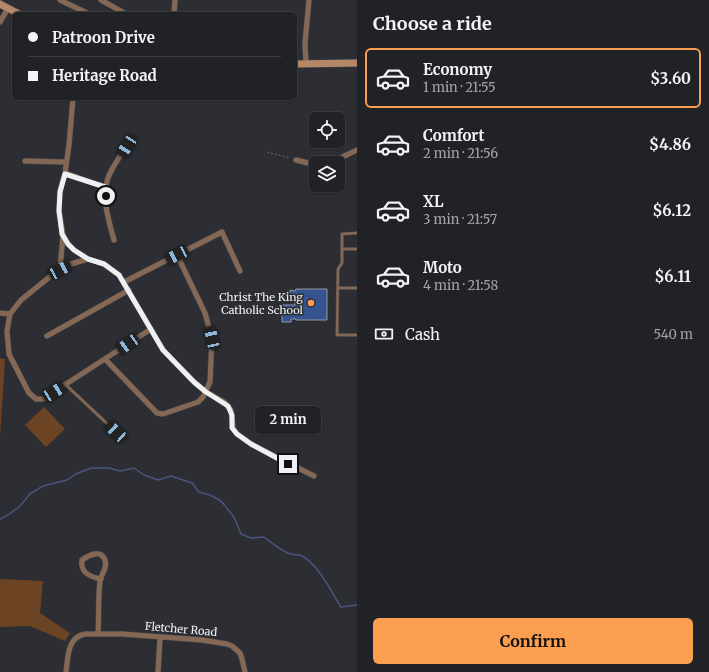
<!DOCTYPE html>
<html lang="en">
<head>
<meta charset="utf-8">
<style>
  :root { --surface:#212226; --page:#292a2e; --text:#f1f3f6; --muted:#a2a4a7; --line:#3e3f43; --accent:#fb9e50 }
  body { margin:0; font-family:Merriweather,serif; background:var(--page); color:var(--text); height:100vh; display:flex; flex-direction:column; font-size:15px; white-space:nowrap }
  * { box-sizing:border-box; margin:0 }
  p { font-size:13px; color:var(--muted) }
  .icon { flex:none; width:22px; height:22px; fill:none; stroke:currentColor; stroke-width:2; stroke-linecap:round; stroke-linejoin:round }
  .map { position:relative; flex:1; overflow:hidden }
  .details { display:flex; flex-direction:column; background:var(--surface); width:352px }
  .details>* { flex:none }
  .top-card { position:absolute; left:12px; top:12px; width:285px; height:88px; border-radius:6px; box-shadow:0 1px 3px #0004,0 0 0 1px var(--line); display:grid; align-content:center; height:88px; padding:0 16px; background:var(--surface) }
  .controls { position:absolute; left:309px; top:112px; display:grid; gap:8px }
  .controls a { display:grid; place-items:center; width:36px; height:36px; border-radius:6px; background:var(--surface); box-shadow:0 1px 3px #0004,0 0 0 1px var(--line); font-size:20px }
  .end { position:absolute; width:18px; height:18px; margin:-9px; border:5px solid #eff0f4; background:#111; box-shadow:0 0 0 2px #111 }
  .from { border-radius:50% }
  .bubble { position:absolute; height:28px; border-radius:6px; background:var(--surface); box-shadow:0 1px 3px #0004,0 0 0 1px var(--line); font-size:13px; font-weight:700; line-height:28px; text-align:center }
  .car { position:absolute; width:12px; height:24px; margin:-12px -6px; border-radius:5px; box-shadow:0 0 3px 1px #0007; background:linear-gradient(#222 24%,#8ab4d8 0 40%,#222 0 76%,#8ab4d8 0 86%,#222 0) }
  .top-card b { display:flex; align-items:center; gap:14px; height:38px; font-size:15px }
  .top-card b+b { border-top:1px solid var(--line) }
  .top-card i { width:10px; height:10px; background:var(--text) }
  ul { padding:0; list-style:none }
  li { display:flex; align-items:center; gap:12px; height:60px; margin:0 8px 6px; padding:0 8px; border:2px solid transparent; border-radius:6px }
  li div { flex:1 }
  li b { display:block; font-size:15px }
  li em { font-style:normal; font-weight:700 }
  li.selected { border-color:var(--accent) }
  li>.icon { width:36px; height:36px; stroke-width:1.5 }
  h2 { padding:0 16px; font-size:18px; line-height:48px }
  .pay { display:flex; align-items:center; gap:10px; height:44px; padding:0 16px; font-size:15px }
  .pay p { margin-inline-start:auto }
  .button { display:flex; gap:8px; margin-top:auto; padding:8px 16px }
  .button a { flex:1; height:46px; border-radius:6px; background:var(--accent); color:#111; font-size:16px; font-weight:700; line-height:46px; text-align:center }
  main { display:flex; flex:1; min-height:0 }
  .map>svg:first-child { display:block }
</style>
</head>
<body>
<main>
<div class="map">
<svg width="357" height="672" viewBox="0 0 357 672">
  <rect width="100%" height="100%" fill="#2c2e33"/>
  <g fill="#6c4423">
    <path d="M0,358L5,359L0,438Z"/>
    <path d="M44,407L65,429L46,447L25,425Z"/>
    <path d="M0,579L43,581L40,613L70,633L65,641L30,626L0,627Z"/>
  </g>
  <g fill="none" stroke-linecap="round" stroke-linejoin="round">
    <path stroke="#48557c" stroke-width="1.5" d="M0,519L8,515L20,506L30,494L43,486L67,480L76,474L91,468H109L120,471L134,468L144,475L158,480L171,476L192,483L199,492L210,495L221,501L234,517L241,534L251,538L264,537C272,543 280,550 290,554C293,555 298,554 302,556C319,565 330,590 341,607L357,605"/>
  </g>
  <path fill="#355490" stroke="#94979d" d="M296,289H327V320H296V319H291V322H282V305H295V300H280V293H290V290L295,291Z"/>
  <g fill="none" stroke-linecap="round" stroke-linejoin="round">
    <g stroke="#47494e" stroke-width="3.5">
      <g id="service">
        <path d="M357,233L342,234V263L338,269L337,335H357"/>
        <path d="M342,249H357"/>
        <path d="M338,288H357"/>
        <path d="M66,385L116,432"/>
      </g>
    </g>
    <g stroke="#47494e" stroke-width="6">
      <g id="minor">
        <path d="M60,0L89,14"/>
        <path d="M101,0L126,14"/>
        <path d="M174,14L175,0"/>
        <path d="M0,22L8,8"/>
        <path d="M306,64L305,43L309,0"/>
        <path d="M296,160L316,165"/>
        <path d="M25,161L66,162"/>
        <path d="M330,163L357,150"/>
        <path d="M65,173L105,187"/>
        <path d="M63,235L68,244L74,250L88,259L104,264L119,275L163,350L194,382L206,392L224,402L231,410L233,428L237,434L251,444L314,476"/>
        <path d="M114,240C109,222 101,197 108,178C112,167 120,156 127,146"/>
        <path d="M88,259L71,264L52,275L21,300L10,314L7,331L9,354L29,393L36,399H43L151,329"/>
        <path d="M60,269L63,235L59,211L60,191L65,173L69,145L73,98"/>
        <path d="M124,282L222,232L240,271"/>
        <path d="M0,313L10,314"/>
        <path d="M47,336L129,290"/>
        <path d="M105,359L157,413L163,414L198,402L203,397L210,382L212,338L205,313L177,255"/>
        <path d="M98,634C99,617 98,599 100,581C101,574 108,568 105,560C101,549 89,555 82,560C80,573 90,577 101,579"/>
        <path d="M66,672C68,658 67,637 85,634H122L202,640L227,644L232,646L240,653L242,659L245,672"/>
        <path d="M158,672L160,638"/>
      </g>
    </g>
    <g stroke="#47494e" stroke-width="8">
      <g id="secondary">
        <path d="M0,4L19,14"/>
        <path d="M295,64L357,63"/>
      </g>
    </g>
    <path stroke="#707176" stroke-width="1" stroke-dasharray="2 2" stroke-linecap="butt" d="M267,152L290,158"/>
    <use href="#service" stroke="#846854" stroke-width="2.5"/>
    <use href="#minor" stroke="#846854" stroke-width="5"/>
    <use href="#secondary" stroke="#b48867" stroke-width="7"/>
  </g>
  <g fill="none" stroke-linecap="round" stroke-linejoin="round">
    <path stroke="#eff0f4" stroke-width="5" d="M106,196L105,187L65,174L60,192L59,211L62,234L68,244L74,250L88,259L104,264L119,275L163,350L194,382L206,392L228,406L232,415V428L237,434L251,444L288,464"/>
  </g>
  <circle fill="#fb9e50" stroke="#2c2e33" stroke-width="1.5" cx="311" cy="303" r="4"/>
  <g text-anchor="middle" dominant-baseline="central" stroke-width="3" stroke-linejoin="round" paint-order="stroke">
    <g font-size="11" fill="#eff0f4" stroke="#2c2e33" text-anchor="end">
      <text x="303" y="297">Christ The King<tspan x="303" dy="13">Catholic School</tspan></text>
    </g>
    <g font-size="11" fill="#eff0f4" stroke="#2c2e33">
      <text transform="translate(181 629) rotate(5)">Fletcher Road</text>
    </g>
  </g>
</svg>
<div class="controls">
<a><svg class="icon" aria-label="locate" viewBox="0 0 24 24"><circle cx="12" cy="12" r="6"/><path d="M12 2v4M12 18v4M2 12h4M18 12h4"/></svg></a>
<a><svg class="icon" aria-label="layers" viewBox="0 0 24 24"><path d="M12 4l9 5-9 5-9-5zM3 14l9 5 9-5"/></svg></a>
</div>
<i class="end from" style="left:106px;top:196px"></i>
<i class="end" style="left:288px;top:464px"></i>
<div class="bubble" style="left:255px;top:406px;width:66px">2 min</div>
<i class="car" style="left:127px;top:146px;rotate:213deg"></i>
<i class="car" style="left:177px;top:255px;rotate:244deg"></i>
<i class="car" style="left:60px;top:270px;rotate:61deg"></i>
<i class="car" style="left:212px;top:338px;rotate:348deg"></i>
<i class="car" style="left:128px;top:344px;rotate:236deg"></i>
<i class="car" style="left:54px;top:392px;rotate:58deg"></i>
<i class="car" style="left:116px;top:432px;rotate:313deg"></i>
<div class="top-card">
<b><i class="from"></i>Patroon Drive</b>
<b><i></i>Heritage Road</b>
</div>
</div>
<section class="details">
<h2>Choose a ride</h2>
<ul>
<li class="selected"><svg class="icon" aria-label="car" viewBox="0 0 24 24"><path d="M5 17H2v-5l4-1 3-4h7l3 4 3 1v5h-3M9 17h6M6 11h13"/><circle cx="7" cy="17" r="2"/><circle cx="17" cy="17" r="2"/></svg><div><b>Economy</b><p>1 min · 21:55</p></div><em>$3.60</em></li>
<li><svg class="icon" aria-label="car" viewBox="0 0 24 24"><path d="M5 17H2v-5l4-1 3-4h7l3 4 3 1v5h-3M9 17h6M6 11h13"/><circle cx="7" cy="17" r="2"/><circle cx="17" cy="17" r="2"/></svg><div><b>Comfort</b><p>2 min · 21:56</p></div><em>$4.86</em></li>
<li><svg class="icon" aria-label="car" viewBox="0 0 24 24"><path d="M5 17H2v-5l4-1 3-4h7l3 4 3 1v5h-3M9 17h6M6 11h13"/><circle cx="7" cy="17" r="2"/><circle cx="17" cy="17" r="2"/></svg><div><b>XL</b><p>3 min · 21:57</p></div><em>$6.12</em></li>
<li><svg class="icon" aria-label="car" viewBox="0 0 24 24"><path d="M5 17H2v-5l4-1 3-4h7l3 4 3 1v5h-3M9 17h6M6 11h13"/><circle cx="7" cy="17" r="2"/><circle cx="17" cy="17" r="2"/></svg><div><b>Moto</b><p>4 min · 21:58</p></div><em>$6.11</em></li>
</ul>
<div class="pay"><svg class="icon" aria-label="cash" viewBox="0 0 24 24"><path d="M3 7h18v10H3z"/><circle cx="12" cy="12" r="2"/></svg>Cash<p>540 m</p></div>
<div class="button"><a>Confirm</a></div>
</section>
</main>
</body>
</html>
